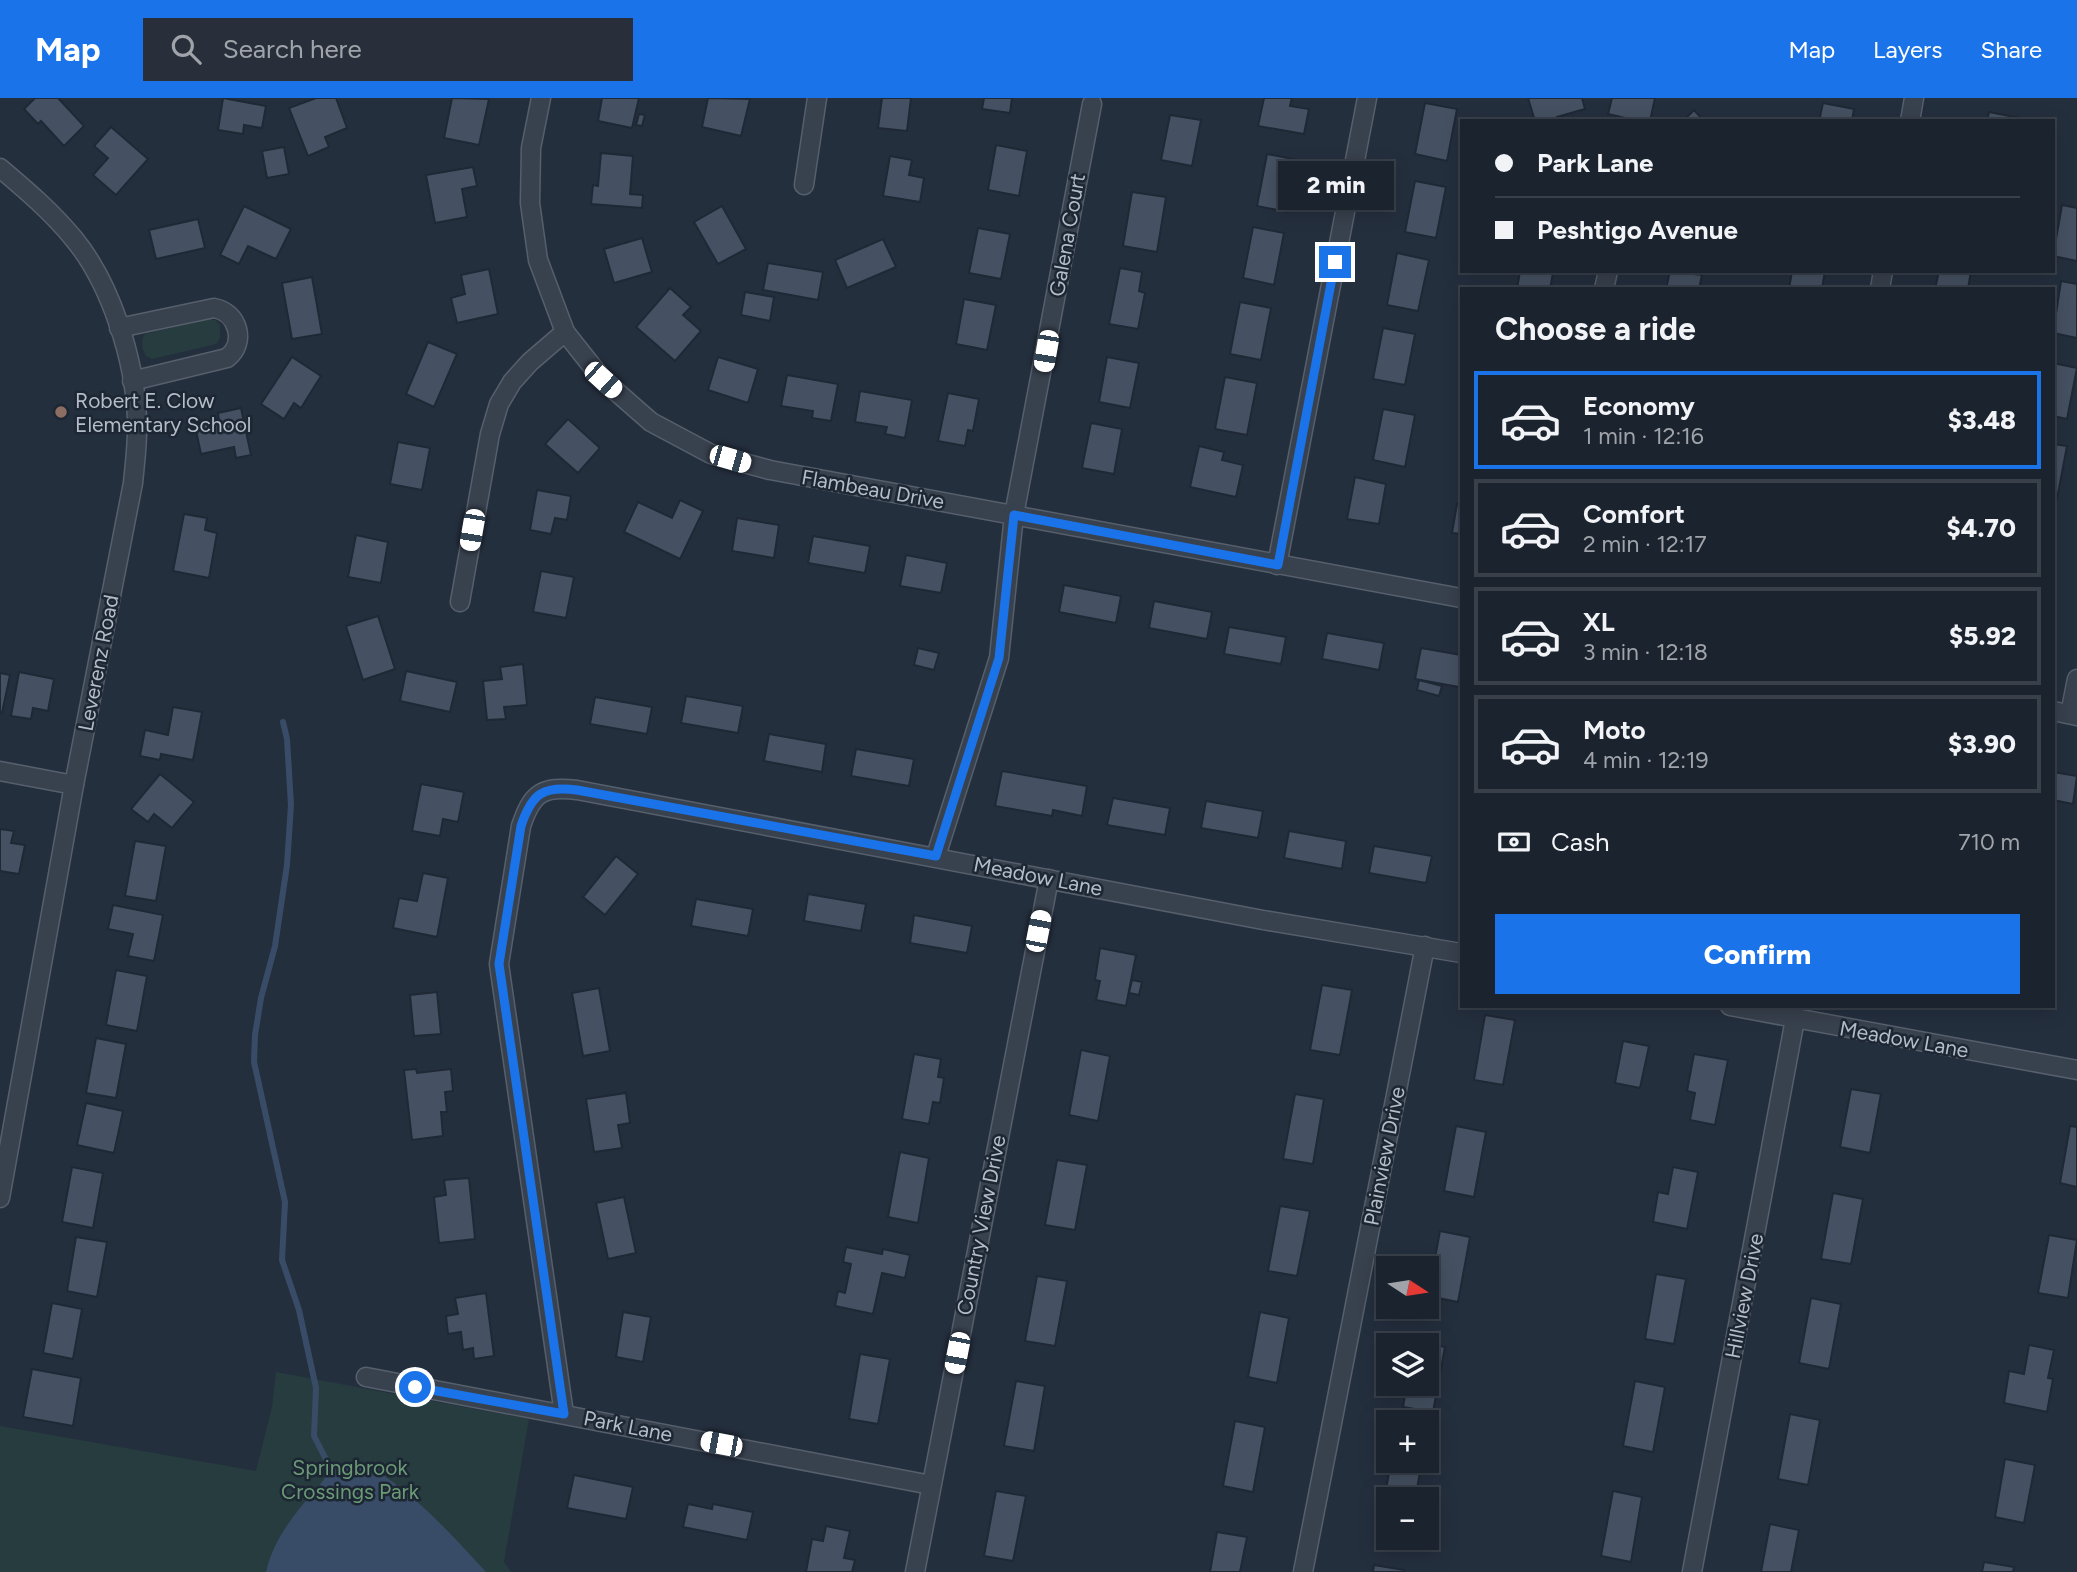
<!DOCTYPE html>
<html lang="en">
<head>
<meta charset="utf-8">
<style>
  :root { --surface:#1b232e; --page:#282f3a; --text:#f1f3f6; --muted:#a0a4aa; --line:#39404a; --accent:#1a73e8 }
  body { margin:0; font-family:Figtree,sans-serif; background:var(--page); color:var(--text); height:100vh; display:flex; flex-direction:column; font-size:26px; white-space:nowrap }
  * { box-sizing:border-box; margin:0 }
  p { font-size:23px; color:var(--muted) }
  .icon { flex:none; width:38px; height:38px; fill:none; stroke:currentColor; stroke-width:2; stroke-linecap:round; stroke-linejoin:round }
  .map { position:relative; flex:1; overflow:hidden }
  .panel { position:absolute; left:1460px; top:189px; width:595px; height:721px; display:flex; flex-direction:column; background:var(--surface); border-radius:0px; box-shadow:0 4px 18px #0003,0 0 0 2px var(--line) }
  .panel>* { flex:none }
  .top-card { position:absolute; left:1460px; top:21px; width:595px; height:154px; border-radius:0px; box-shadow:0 4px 18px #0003,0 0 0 2px var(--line); display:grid; align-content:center; height:154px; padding:0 35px; background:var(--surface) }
  .needle { width:46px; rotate:102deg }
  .controls { position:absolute; left:1376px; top:1158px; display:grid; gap:14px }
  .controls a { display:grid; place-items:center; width:63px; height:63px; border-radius:0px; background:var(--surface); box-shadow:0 4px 18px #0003,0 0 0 2px var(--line); font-size:35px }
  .end { position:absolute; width:32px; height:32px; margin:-16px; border:9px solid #1a73e8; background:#fff; box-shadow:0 0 0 4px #fff }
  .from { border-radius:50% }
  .bubble { position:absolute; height:49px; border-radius:0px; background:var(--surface); box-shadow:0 4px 18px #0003,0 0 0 2px var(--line); font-size:23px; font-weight:800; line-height:49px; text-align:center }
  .car { position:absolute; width:21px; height:42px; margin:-21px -10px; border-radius:9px; box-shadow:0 0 5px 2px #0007; background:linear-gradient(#fff 24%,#345 0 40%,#fff 0 76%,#345 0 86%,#fff 0) }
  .top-card b { display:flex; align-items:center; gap:24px; height:66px; font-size:26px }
  .top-card b+b { border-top:2px solid var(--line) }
  .top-card i { width:18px; height:18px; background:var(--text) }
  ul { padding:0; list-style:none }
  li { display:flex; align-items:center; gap:21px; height:98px; margin:0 14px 10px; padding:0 21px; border:4px solid var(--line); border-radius:0px }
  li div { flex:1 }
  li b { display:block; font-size:26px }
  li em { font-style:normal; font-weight:800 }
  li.selected { border-color:var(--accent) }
  li>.icon { width:63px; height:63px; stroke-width:1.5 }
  h2 { padding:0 35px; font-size:32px; line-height:84px }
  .pay { display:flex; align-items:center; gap:18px; height:77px; padding:0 35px; font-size:26px }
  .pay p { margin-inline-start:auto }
  .cta { display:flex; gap:14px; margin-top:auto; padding:14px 35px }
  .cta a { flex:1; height:80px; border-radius:0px; background:var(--accent); color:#fff; font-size:28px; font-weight:800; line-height:80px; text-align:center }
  header { display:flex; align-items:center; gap:42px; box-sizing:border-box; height:98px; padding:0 35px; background:var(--accent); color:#fff }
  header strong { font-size:33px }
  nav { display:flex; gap:38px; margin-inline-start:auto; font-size:24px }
  .search { width:490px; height:63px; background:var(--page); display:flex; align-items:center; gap:18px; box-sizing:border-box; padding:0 24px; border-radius:0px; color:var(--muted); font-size:26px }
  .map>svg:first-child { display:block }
</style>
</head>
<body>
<header>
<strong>Map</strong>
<div class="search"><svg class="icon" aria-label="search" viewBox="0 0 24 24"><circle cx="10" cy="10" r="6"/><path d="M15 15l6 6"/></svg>Search here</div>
<nav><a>Map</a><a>Layers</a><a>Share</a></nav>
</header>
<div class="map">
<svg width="2077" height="1474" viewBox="0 0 2077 1474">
  <rect width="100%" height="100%" fill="#242f3e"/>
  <g fill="#263c3f">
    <path d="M209,221L215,222L220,227V240L216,246L152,261L146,258C142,251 140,243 145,236Z"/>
    <path d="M276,1274L529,1321L504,1464L511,1474H0V1328L256,1373L272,1309Z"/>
  </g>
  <path fill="#394c67" d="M364,1366C408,1388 452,1437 486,1474H266C274,1440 295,1415 317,1390C322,1385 326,1377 331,1373C340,1367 354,1367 364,1366Z"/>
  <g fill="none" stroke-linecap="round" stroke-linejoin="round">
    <path stroke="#394c67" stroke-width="6" d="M283,624L287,641L291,707L287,767L275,848L261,900L255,937L254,964L285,1104L282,1162L299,1212L316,1290L314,1338L332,1373"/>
  </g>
  <g fill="#455162" stroke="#1f2835" stroke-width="2">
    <path d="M35,0H58L84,28L64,48L41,23L38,26L24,11Z"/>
    <path d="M223,0L266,8L262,30L244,27L243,36L218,32Z"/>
    <path d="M316,0H336L347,30L325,39L329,49L308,58L289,10Z"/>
    <path d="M452,0L489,1L479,47L444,40Z"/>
    <path d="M602,0H639L632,30L598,23Z"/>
    <path d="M708,0L750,1L741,38L702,29Z"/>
    <path d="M882,0H911L907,33L878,30Z"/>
    <path d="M984,0H1012L1010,15L982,11Z"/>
    <path d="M1264,0H1292L1290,8L1309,11L1304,36L1258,28Z"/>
    <path d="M1528,0H1582L1585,11L1557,19L1558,23H1535Z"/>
    <path d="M1612,0H1655L1650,23H1638L1608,16Z"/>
    <path d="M1425,5L1457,11L1447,63L1415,56Z"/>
    <path d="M1823,5L1854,11L1852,23H1819Z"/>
    <path d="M1694,12L1704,23H1683Z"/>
    <path d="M1989,14L2020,20V23H1987Z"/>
    <path d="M639,16L645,17L642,28L636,27Z"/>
    <path d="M1170,17L1201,22L1192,68L1161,62Z"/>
    <path d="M111,29L148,61L116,97L93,77L108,60L94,48Z"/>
    <path d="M996,47L1027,53L1019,98L988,92Z"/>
    <path d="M284,49L289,76L267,80L262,53Z"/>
    <path d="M601,55L633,58L630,96L643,97L642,110L591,106L593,87L598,88Z"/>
    <path d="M1267,56L1298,62L1288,114L1257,108Z"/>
    <path d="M890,58L912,62L909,77L924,80L920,104L883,98Z"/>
    <path d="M473,69L477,88L462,91L467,119L435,125L426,77Z"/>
    <path d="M1415,83L1446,89L1436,140L1405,134Z"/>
    <path d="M1132,94L1166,99L1157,154L1123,148Z"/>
    <path d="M2062,107L2077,110V163L2053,158Z"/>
    <path d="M244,108L291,131L276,161L248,148L239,166L220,157Z"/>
    <path d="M722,108L746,151L718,166L694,124Z"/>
    <path d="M198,121L205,150L156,161L149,132Z"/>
    <path d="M1253,129L1284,135L1274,187L1243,180Z"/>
    <path d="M978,130L1010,136L1001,181L969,175Z"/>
    <path d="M642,140L652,174L614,185L604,151Z"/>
    <path d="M883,141L896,169L847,190L835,162Z"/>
    <path d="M1397,155L1429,162L1418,213L1387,207Z"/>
    <path d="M768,165L823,174L818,202L763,192Z"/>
    <path d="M1120,170L1142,174L1139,193L1145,195L1138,231L1109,226Z"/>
    <path d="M489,171L498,216L457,225L451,200L465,196L461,177Z"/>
    <path d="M1520,173L1553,175L1550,191H1517Z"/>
    <path d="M1670,173L1702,177L1699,191H1666Z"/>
    <path d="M1792,173H1825L1822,191H1789Z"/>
    <path d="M1939,173H1971L1968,191H1935Z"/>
    <path d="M312,179L322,236L292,241L282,185Z"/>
    <path d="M2061,183L2077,186V240L2053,235Z"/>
    <path d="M670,190L691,209L683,217L701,233L675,263L636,229Z"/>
    <path d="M745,194L774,199L770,223L741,217Z"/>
    <path d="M964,201L996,207L987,252L956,246Z"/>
    <path d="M1240,204L1271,210L1261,262L1230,256Z"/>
    <path d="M1383,230L1415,236L1405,287L1373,281Z"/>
    <path d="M428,244L457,256L434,309L406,296Z"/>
    <path d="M292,259L321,278L301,310L294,305L284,321L261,306Z"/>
    <path d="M718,259L758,271L748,305L708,292Z"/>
    <path d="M1107,259L1139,265L1130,310L1099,304Z"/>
    <path d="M2053,265L2077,270L2067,321L2053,318Z"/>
    <path d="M787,277L838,286L831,323L812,320L813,313L781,308Z"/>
    <path d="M1225,279L1257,285L1247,337L1215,331Z"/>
    <path d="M860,293L912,302L905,340L885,336L887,329L855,324Z"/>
    <path d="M948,295L979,301L973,333L968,332L965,348L938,343Z"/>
    <path d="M241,310L251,357L236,360L234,349L201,356L195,328L219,323L218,315Z"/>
    <path d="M1383,311L1415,317L1405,369L1373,362Z"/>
    <path d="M568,321L600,350L578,375L545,346Z"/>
    <path d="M1091,325L1122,331L1114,376L1082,370Z"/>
    <path d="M398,344L430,350L422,392L390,386Z"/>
    <path d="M2053,346L2067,348L2057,401L2053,400Z"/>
    <path d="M1199,348L1224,354L1222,362L1243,367L1236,399L1190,389Z"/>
    <path d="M1355,379L1386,386L1379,426L1347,421Z"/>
    <path d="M537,392L571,398L567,422L555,420L551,436L530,432Z"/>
    <path d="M680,402L703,413L680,461L624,434L638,404L672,420Z"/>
    <path d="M1457,406H1461V436L1452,435Z"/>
    <path d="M184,416L207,420L205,432L217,435L209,480L173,473Z"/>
    <path d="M737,420L779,427L774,460L732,453Z"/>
    <path d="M356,437L388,444L381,485L348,479Z"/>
    <path d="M813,438L870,448L865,475L808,465Z"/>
    <path d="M906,457L947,465L941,495L900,488Z"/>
    <path d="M541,473L574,479L566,520L533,514Z"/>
    <path d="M1064,487L1121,498L1116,525L1059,514Z"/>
    <path d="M1154,503L1212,514L1207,541L1149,530Z"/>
    <path d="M378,518L395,571L363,582L346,528Z"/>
    <path d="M1229,529L1286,539L1281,566L1224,556Z"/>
    <path d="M1327,535L1384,545L1379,572L1322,561Z"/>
    <path d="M918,550L939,555L934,572L914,567Z"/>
    <path d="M1421,550L1461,557L1459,589L1415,581Z"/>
    <path d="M523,566L527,607L504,609L506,621L487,622L483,583L502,581L500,569Z"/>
    <path d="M406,573L457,584L450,614L400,603Z"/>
    <path d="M19,574L54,581L48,613L33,610L31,621L11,618Z"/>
    <path d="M0,575L10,577L2,615L0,614Z"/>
    <path d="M1419,582L1442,588L1439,598L1417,592Z"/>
    <path d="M686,598L743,608L738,635L681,625Z"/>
    <path d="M595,599L652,609L647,636L590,626Z"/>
    <path d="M173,609L202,614L193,662L161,656L160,662L140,658L145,632L168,637Z"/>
    <path d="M769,636L826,646L822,674L764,663Z"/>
    <path d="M856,651L914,661L909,688L851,678Z"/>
    <path d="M1002,673L1087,688L1082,718L1053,712L1052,718L995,708Z"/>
    <path d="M2053,674L2077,678L2073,706L2053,702Z"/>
    <path d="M160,676L194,704L172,730L154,716L148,724L131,711Z"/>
    <path d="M421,686L464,694L458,724L443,721L440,738L412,733Z"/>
    <path d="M1113,700L1170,710L1165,737L1107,727Z"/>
    <path d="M1206,703L1263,713L1258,740L1201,730Z"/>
    <path d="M0,731L14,733L11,745L25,747L19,776L0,773Z"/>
    <path d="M1289,733L1346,743L1342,771L1284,760Z"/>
    <path d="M135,743L166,748L156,803L125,798Z"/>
    <path d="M1374,748L1432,758L1426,785L1369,775Z"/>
    <path d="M616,758L638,776L605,817L583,799Z"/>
    <path d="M423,775L448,780L437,839L393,830L399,800L417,803Z"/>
    <path d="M808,796L866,806L861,833L804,823Z"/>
    <path d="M696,801L753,811L748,838L691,828Z"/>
    <path d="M113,807L163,817L154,863L128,858L133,836L108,831Z"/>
    <path d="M914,817L972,828L967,855L910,845Z"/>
    <path d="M1100,850L1136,857L1126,908L1096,902L1100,883L1095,882Z"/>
    <path d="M116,872L147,878L137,933L106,927Z"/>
    <path d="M1132,882L1142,884L1139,897L1129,895Z"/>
    <path d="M1322,887L1352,892L1340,957L1310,952Z"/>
    <path d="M599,890L610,953L583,958L572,895Z"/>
    <path d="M437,894L441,936L414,938L410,897Z"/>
    <path d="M1485,917L1515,922L1503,987L1474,982Z"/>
    <path d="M96,940L126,946L116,1000L86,995Z"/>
    <path d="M1623,943L1649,948L1640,990L1615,985Z"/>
    <path d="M1081,952L1110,958L1098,1023L1069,1017Z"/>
    <path d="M914,956L941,961L938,979L944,980L940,1005L933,1004L929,1026L902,1021Z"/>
    <path d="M1694,956L1728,962L1715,1027L1690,1022L1695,995L1687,993Z"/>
    <path d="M416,971L417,975L451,971L453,993L445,994L447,1014H441L443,1038L412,1042L404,972Z"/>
    <path d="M1851,991L1881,996L1870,1055L1840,1049Z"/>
    <path d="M626,995L630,1025L618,1027L622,1050L594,1054L586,1001Z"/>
    <path d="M1295,996L1324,1001L1313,1066L1283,1061Z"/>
    <path d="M86,1005L123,1013L114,1055L77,1047Z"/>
    <path d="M1456,1028L1486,1034L1474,1099L1444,1093Z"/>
    <path d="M2070,1028L2077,1029V1089L2060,1085Z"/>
    <path d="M900,1054L929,1060L918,1125L888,1119Z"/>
    <path d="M1057,1062L1087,1067L1075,1132L1045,1127Z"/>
    <path d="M72,1069L103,1075L93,1130L62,1124Z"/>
    <path d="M1673,1069L1698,1074L1687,1131L1653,1124L1658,1094L1668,1096Z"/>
    <path d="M469,1080L475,1141L439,1145L434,1099L446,1097L444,1082Z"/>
    <path d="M1833,1095L1863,1101L1851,1166L1821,1161Z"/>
    <path d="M624,1099L636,1155L608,1161L596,1105Z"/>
    <path d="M1280,1108L1310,1113L1297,1178L1268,1173Z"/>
    <path d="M1440,1133L1470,1139L1458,1204L1428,1198Z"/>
    <path d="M2049,1137L2077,1142L2068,1200L2038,1195Z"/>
    <path d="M76,1139L107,1144L97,1199L67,1193Z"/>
    <path d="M846,1149L882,1156L883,1151L910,1157L905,1180L882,1175L873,1216L835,1208L838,1193L845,1195L851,1166L843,1164Z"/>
    <path d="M1656,1176L1686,1181L1674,1246L1645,1241Z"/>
    <path d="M1037,1178L1067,1183L1055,1248L1025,1243Z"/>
    <path d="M486,1195L494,1258L474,1261L473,1250L463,1252L461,1234L448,1236L446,1218L458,1216L455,1200Z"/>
    <path d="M1811,1200L1841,1206L1829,1271L1799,1265Z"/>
    <path d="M52,1205L82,1211L73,1261L43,1255Z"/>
    <path d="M623,1214L651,1219L643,1264L616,1259Z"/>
    <path d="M1260,1214L1289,1220L1277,1285L1248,1279Z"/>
    <path d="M1415,1243L1445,1249L1433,1314L1403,1309L1407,1286H1426V1248H1414Z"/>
    <path d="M2029,1247L2054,1252L2048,1280L2053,1281L2047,1314L2004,1305L2009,1273L2024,1276Z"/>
    <path d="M860,1256L890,1261L878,1326L849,1321Z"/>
    <path d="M32,1271L81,1280L73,1328L23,1319Z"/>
    <path d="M1016,1283L1045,1288L1034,1353L1004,1348Z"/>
    <path d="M1635,1283L1665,1289L1653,1354L1623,1348Z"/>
    <path d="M1790,1316L1820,1322L1808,1387L1778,1381Z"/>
    <path d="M1235,1323L1265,1329L1253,1394L1223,1388Z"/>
    <path d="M2005,1361L2035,1367L2024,1425L1995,1419Z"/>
    <path d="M1391,1363H1422L1415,1402H1388V1421L1381,1420Z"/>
    <path d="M574,1377L633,1389L626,1421L567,1410Z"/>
    <path d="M996,1393L1026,1398L1013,1463L984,1458Z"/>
    <path d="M1613,1393L1642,1399L1631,1464L1601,1458Z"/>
    <path d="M688,1406L712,1411L713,1406L753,1414L747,1442L683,1429Z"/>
    <path d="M1770,1426L1799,1432L1791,1474H1761Z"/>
    <path d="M826,1428L850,1433L844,1460L855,1462L852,1474H806L812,1441L823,1443Z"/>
    <path d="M1217,1434L1247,1439L1240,1474H1210Z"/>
    <path d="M1984,1464L2014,1469L2013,1474H1982Z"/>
    <path d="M1374,1467L1404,1472V1474H1373Z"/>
  </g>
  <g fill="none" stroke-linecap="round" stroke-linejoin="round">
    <g stroke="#565f6c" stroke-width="21">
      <g id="street">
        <path d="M541,0L531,50L530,105L538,162L565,234L603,282L651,324L711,356L770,372L1461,500"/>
        <path d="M1910,23L1914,0"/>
        <path d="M0,70C26,92 52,114 74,141C111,186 135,262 137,321C138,343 135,364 133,385L74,687L0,1100"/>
        <path d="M804,87L817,0"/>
        <path d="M1604,191L1608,173"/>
        <path d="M1880,191L1883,173"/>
        <path d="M119,230L214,210C238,214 247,245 227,260L132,283"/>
        <path d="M1277,467L1367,0"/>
        <path d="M460,504L490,336L499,306L512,284L530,264L565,234"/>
        <path d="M2053,613L2077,618"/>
        <path d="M2070,616L2077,581"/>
        <path d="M0,673L74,687"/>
        <path d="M936,758L999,560L1014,417L1092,6"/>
        <path d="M1730,908L2077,972"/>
        <path d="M366,1279L931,1387"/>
        <path d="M564,1316L499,866L521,728C532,695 542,688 577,692L1263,822L1461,855"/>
        <path d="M915,1474L1049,781"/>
        <path d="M1303,1474L1425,848"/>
        <path d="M1692,1474L1795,921"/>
      </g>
    </g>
    <use href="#street" stroke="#38414e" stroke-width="18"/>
  </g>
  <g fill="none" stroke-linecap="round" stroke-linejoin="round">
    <path stroke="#1a73e8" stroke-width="9" d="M415,1289L564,1316L499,866L521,728C532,695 543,688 577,692L936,758L999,560L1014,417L1278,467L1335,164"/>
  </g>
  <circle fill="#8d6e63" stroke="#1d2633" stroke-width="2.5" cx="61" cy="314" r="7"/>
  <g text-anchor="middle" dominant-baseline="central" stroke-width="5" stroke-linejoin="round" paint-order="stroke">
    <g font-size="21" fill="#b4bcc9" stroke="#1d2633">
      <text transform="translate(1067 137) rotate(-80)">Galena Court</text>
      <text transform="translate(873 391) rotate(10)">Flambeau Drive</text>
      <text transform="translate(98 565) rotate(-79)">Leverenz Road</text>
      <text transform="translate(1038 778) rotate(11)">Meadow Lane</text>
      <text transform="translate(1904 941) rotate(10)">Meadow Lane</text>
      <text transform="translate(1384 1058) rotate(-79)">Plainview Drive</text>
      <text transform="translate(981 1127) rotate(-79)">Country View Drive</text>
      <text transform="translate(1744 1198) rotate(-79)">Hillview Drive</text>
      <text transform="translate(628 1328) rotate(11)">Park Lane</text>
    </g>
    <g font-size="21" fill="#b4bcc9" stroke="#1d2633" text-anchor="start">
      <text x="75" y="302">Robert E. Clow<tspan x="75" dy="24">Elementary School</tspan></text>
    </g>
    <g font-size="21" fill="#6b9a76" stroke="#1d2633">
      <text x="350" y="1369">Springbrook<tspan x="350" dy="24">Crossings Park</tspan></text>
    </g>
  </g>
</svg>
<div class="controls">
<a><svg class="needle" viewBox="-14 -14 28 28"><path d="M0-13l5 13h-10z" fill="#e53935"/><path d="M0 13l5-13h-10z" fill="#a0a4aa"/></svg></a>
<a><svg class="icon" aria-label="layers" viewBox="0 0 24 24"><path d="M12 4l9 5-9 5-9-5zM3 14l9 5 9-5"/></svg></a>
<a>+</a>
<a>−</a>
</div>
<i class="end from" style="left:415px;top:1289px"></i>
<i class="end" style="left:1335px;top:164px"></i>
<div class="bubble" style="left:1278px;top:63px;width:116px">2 min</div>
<i class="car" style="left:1046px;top:253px;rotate:190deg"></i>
<i class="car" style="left:603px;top:282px;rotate:132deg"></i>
<i class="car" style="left:730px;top:361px;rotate:106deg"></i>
<i class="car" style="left:472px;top:432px;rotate:190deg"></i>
<i class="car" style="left:1038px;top:833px;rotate:11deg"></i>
<i class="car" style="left:957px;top:1255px;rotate:191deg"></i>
<i class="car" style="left:721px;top:1346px;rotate:281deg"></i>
<div class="top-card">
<b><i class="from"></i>Park Lane</b>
<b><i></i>Peshtigo Avenue</b>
</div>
<section class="panel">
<h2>Choose a ride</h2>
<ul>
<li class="selected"><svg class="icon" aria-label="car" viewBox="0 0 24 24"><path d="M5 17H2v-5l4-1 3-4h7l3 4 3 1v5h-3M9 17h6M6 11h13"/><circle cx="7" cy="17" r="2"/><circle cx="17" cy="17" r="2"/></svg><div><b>Economy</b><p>1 min · 12:16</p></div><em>$3.48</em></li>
<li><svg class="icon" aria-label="car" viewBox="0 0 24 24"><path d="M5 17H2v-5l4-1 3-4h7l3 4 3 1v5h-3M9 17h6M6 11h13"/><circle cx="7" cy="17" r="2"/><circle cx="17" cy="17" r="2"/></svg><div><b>Comfort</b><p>2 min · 12:17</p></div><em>$4.70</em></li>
<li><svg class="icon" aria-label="car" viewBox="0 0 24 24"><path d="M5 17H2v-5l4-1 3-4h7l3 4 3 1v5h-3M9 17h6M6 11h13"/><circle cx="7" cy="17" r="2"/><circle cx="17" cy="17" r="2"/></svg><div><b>XL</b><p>3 min · 12:18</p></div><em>$5.92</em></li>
<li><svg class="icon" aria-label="car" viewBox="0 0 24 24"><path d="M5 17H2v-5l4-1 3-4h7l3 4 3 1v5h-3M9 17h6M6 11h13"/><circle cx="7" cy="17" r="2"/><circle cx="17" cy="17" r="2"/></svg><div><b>Moto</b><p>4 min · 12:19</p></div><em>$3.90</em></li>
</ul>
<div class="pay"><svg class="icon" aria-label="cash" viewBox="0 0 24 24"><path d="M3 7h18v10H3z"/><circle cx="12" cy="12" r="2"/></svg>Cash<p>710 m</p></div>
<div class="cta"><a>Confirm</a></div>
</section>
</div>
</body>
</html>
